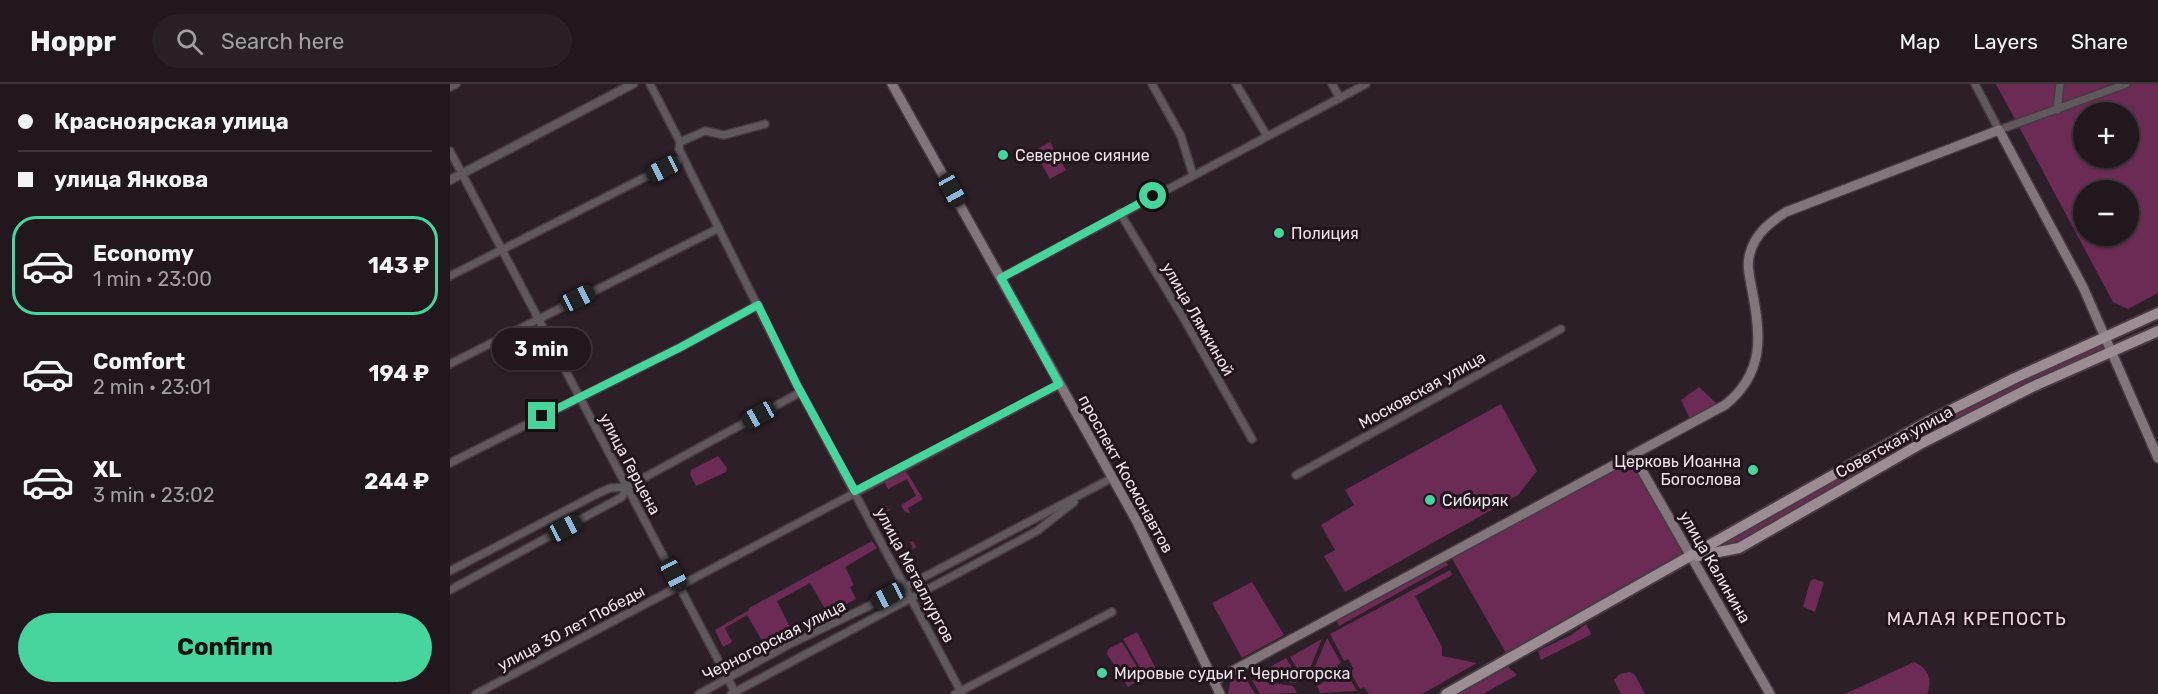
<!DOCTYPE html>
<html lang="en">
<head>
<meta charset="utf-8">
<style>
  :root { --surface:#21171d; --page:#292026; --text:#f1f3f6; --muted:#a29fa4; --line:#3e363b; --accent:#48d49d }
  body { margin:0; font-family:Rubik,sans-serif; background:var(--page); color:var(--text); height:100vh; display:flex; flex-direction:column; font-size:22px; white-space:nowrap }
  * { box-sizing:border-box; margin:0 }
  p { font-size:20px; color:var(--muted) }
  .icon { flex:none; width:33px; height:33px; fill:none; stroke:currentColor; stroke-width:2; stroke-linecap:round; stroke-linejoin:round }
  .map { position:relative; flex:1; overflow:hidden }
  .drawer { display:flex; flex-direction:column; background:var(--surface); width:450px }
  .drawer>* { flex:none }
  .guide { display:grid; align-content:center; height:132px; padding:0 18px; background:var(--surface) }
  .controls { position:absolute; left:1623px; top:18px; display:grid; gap:12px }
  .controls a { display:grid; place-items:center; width:66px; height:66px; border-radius:50%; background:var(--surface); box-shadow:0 2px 4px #0004,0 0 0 2px var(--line); font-size:30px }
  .end { position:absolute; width:27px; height:27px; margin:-14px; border:8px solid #48d49d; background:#111; box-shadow:0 0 0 3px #111 }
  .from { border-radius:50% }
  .bubble { position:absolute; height:42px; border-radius:21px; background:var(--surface); box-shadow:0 2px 4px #0004,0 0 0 2px var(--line); font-size:20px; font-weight:700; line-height:42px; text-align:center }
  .car { position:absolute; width:18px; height:36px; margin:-18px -9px; border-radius:8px; box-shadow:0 0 4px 2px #0007; background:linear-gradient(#222 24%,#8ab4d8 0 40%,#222 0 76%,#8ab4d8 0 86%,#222 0) }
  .guide b { display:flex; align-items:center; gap:21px; height:57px; font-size:22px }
  .guide b+b { border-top:2px solid var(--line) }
  .guide i { width:15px; height:15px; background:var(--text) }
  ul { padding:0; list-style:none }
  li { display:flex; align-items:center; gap:18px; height:99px; margin:0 12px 9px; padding:0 6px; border:3px solid transparent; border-radius:24px }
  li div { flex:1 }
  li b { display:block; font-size:22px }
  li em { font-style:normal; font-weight:700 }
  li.on { border-color:var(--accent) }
  li>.icon { width:54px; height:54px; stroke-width:1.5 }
  .button { display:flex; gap:12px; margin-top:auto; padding:12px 18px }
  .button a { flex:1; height:69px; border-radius:36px; background:var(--accent); color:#111; font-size:24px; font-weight:700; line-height:69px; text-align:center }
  header { display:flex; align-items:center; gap:36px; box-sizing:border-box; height:84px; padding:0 30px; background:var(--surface); border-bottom:2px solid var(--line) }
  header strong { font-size:28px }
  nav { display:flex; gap:33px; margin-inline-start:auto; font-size:21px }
  .search { width:420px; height:54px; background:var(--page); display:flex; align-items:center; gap:15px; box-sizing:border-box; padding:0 21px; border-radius:33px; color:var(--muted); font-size:22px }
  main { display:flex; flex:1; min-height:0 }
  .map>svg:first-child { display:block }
</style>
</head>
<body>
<header>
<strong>Hoppr</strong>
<div class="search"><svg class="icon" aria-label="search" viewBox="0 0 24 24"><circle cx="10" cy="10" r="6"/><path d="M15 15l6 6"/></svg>Search here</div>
<nav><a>Map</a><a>Layers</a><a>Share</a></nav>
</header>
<main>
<section class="drawer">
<div class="guide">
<b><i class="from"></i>Красноярская улица</b>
<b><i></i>улица Янкова</b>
</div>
<ul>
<li class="on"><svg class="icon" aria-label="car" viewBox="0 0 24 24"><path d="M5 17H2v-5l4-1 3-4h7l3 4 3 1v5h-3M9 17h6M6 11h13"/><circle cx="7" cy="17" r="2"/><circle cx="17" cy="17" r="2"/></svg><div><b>Economy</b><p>1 min · 23:00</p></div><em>143 ₽</em></li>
<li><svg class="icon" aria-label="car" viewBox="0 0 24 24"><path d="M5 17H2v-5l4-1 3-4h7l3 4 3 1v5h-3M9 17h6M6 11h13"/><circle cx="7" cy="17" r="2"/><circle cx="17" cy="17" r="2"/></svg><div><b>Comfort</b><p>2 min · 23:01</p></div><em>194 ₽</em></li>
<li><svg class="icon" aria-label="car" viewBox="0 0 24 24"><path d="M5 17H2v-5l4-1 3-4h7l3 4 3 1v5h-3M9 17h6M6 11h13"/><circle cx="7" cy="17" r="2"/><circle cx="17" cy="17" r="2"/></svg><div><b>XL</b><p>3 min · 23:02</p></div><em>244 ₽</em></li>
</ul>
<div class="button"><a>Confirm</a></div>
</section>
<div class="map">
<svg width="1708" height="610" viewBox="0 0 1708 610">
  <rect width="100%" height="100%" fill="#2c1f27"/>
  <g fill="#6c2b55" fill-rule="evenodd">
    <path d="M1546,0H1708V209L1678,225L1663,218ZM1634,28H1678V74H1634ZM1634,106H1678V152H1634Z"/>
    <path d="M600,58L616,86L600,95L584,67Z"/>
    <path d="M1654,258L1657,266L1292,457L1258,467L1477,342Z"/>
    <path d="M1249,303L1266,319L1265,323L1243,334L1239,333L1231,316Z"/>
    <path d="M1051,320L1087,387L1068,411L895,508L874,472L885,466L871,441L904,421L895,406Z"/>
    <path d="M268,372L277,384L276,388L246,402L240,390L241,386Z"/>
    <path d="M1174,380H1181L1186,384L1232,468L1229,473L1056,569L1001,473Z"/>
    <path d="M456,387L473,415L458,424L460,429L455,428L451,421L466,412L457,395L438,405L434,398Z"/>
    <path d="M442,424L433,431L453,469L463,464L460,458L463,457L466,463L449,474L425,432Z"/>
    <path d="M422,457L427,464L395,483L404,501L400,503L406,515L378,530L360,499L327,517L343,549L316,563L297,531L275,544L282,558L273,563L265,546L299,526V524Z"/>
    <path d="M996,478L998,481L889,542L887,537Z"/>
    <path d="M1000,486L1002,491L965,512L992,563V572L1027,579L972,610H919L914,603L910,605L900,588L904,585L898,575L894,577L880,550Z"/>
    <path d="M1363,495L1374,498L1365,528L1353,523L1360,498Z"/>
    <path d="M802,498L834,551L792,574L762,519Z"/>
    <path d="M1136,540L1141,549L1140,551L1091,576L1088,567L1121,551Z"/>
    <path d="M687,548L708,589L698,597L673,555Z"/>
    <path d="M877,554L891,579L887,581L889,585L865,599L861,592Z"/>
    <path d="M872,555L857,592L853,594L840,573Z"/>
    <path d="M672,558L693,593L678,603L657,570L658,565Z"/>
    <path d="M836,574L849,596L845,599L804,592Z"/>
    <path d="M1464,578C1478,584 1483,596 1477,610H1395Z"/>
    <path d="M1057,582L1067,591L1033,610H1008Z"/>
    <path d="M791,586L805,610H778L781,593Z"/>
    <path d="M891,588L893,592L897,590L907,607L870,609L867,602Z"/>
    <path d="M1180,588L1185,591L1195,610H1171L1164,596L1170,590Z"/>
    <path d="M802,596L843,602L847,609L810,610Z"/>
  </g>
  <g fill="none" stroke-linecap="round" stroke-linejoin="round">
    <g stroke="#473a42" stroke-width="10">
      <g id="minor">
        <path d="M200,0L230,58L229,65L347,301L512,610"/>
        <path d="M702,0L731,52L743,91"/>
        <path d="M786,0L817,52"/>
        <path d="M882,0L890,14"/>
        <path d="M1525,0L1549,46L1676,0"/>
        <path d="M0,3L6,0"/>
        <path d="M1607,26L1610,0"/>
        <path d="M230,58L255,47L274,51L315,40"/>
        <path d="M0,67L286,610"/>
        <path d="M670,129L734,235L802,355"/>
        <path d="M0,192L233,74"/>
        <path d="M551,194L916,0"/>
        <path d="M0,280L269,144"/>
        <path d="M0,379L231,263L308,221"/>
        <path d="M846,391L1111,245"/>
        <path d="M0,487L147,410L160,404L177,403"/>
        <path d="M0,506L172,413L177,403L351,308"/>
        <path d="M26,610L610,300"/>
        <path d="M249,610L340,560L419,522L662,394"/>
        <path d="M281,610L587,447L624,418"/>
        <path d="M505,610L662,528"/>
      </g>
    </g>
    <g stroke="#473a42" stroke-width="11">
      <path id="tertiary" d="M0,96L183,0"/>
    </g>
    <g stroke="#473a42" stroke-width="12">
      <g id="secondary">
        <path d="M442,0L686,436L770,610"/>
        <path d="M1183,371L1320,610"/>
        <path d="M764,597L1275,321C1315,289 1311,251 1302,206C1300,194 1296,181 1300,169C1305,150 1320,138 1336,128L1549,46L1633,203L1708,374"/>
      </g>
    </g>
    <g stroke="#473a42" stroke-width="14">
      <g id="primary">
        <path d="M1248,472L1289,464L1472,359L1582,303L1708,247"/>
        <path d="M996,610L1477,338L1565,294L1708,229"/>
      </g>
    </g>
    <use href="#minor" stroke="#60585c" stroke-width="7"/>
    <use href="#tertiary" stroke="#60585c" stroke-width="8"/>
    <use href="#secondary" stroke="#82767c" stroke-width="9"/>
    <use href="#primary" stroke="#9c8d95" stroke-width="10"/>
  </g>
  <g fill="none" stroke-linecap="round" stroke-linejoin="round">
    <path stroke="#48d49d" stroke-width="8" d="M92,332L231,263L308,221L347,301L405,407L609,300L551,194L703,112"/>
  </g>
  <g fill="#48d49d" stroke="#22151d" stroke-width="2">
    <circle cx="553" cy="71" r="6"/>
    <circle cx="829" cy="149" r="6"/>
    <circle cx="1303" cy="386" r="6"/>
    <circle cx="980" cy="416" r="6"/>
    <circle cx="652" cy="589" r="6"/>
  </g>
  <g text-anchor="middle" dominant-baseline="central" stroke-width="6" stroke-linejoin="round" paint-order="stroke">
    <g font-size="16" fill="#ede3e9" stroke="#22151d" text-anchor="start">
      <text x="565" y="71">Северное сияние</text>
      <text x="841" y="149">Полиция</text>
      <text x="1291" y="377" text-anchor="end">Церковь Иоанна<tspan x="1291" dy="18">Богослова</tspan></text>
      <text x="992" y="416">Сибиряк</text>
      <text x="664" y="589">Мировые судьи г. Черногорска</text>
    </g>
    <g font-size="16" fill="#ede3e9" stroke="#22151d">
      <text transform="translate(748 235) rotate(60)">улица Лямкиной</text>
      <text transform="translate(972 306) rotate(-29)">Московская улица</text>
      <text transform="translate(1444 358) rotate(-29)">Советская улица</text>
      <text transform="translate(180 380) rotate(62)">улица Герцена</text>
      <text transform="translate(676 390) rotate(61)">проспект Космонавтов</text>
      <text transform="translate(1265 483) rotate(60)">улица Калинина</text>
      <text transform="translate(465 491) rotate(62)">улица Металлургов</text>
      <text transform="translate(121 544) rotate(-28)">улица 30 лет Победы</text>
      <text transform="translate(324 556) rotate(-27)">Черногорская улица</text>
    </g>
    <g font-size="18" letter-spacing="1.5" fill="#e8d5df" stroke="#22151d">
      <text x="1527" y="535">МАЛАЯ КРЕПОСТЬ</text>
    </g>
  </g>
</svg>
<div class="controls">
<a>+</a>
<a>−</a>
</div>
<i class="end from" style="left:703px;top:112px"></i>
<i class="end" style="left:92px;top:332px"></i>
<div class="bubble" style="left:42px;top:244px;width:99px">3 min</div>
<i class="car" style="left:213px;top:85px;rotate:243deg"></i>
<i class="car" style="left:502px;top:106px;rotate:151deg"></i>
<i class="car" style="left:128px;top:214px;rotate:64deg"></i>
<i class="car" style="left:309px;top:331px;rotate:241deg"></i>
<i class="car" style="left:115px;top:444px;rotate:62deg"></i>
<i class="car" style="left:224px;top:491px;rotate:152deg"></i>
<i class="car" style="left:438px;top:512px;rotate:242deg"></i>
</div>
</main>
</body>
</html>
